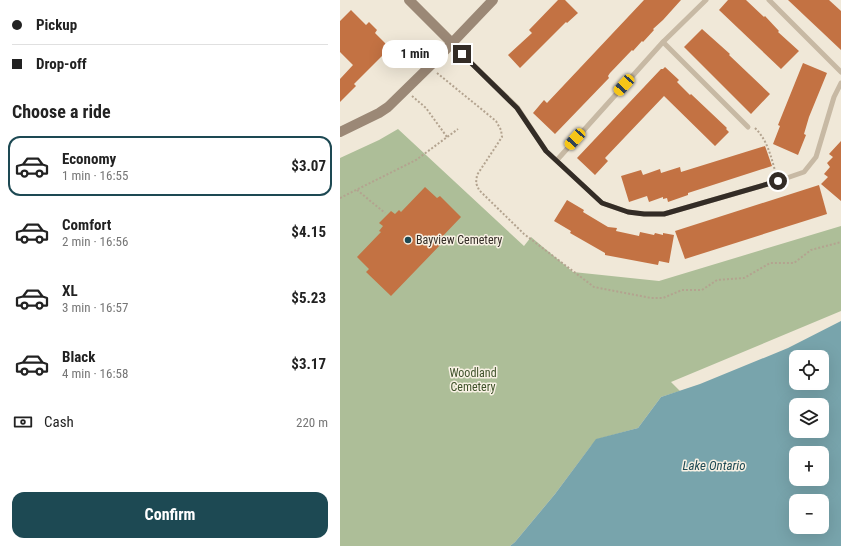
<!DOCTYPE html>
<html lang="en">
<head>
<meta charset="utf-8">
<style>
  :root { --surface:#fff; --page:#f6f6f6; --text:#222; --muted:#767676; --line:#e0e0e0; --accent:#1d4953 }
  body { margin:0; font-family:"Roboto Condensed",sans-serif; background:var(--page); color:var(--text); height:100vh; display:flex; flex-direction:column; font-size:15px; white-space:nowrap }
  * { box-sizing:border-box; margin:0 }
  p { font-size:13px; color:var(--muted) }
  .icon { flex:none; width:22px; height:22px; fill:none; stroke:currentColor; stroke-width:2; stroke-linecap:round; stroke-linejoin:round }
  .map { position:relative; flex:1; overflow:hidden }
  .sheet { display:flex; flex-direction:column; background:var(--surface); width:340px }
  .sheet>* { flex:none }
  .hud { display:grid; align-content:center; height:88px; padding:0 12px; background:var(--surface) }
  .controls { position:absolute; left:449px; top:350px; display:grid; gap:8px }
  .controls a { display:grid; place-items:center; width:40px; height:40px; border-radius:8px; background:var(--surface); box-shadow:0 4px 16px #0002; font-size:20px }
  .end { position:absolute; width:18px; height:18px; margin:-9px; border:5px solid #332c26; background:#fff; box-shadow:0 0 0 2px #fff }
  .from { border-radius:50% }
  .bubble { position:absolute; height:28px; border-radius:12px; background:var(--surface); box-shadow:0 4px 16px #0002; font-size:13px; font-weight:700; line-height:28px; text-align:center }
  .car { position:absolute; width:12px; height:24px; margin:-12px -6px; border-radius:5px; box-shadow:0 0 3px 1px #0007; background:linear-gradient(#f5c518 24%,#345 0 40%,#f5c518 0 76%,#345 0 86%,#f5c518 0) }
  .hud b { display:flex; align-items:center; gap:14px; height:38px; font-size:15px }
  .hud b+b { border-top:1px solid var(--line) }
  .hud i { width:10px; height:10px; background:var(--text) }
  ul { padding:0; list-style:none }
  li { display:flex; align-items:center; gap:12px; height:60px; margin:0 8px 6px; padding:0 4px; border:2px solid transparent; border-radius:12px }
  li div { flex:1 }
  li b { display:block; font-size:15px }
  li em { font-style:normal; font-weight:700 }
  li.on { border-color:var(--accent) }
  li>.icon { width:36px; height:36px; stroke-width:1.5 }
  h2 { padding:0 12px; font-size:18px; line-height:48px }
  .pay { display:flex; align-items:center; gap:10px; height:44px; padding:0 12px; font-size:15px }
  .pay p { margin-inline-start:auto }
  .action { display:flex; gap:8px; margin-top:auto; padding:8px 12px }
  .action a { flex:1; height:46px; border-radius:12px; background:var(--accent); color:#fff; font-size:16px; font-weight:700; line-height:46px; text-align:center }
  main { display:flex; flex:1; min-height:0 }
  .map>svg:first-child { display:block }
</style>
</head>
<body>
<main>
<section class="sheet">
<div class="hud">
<b><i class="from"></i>Pickup</b>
<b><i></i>Drop-off</b>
</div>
<h2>Choose a ride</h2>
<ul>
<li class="on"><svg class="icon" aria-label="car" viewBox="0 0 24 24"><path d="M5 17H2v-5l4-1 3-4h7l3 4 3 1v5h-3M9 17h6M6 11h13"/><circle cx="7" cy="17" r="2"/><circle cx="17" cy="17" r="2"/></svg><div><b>Economy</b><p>1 min · 16:55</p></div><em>$3.07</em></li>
<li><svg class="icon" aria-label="car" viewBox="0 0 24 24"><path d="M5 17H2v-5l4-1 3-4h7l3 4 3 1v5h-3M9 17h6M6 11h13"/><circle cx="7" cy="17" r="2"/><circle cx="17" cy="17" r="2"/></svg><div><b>Comfort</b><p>2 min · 16:56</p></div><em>$4.15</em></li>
<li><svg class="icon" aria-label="car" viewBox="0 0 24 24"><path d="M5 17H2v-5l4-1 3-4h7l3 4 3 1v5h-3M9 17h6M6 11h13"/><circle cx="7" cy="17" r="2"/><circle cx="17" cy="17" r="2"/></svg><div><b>XL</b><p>3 min · 16:57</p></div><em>$5.23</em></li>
<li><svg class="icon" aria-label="car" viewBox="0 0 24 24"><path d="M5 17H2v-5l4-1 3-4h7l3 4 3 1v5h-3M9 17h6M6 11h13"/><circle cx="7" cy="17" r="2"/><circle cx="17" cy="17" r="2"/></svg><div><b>Black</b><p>4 min · 16:58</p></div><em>$3.17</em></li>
</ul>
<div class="pay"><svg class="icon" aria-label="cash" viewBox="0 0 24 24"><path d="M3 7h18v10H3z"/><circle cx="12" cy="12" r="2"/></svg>Cash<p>220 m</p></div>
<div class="action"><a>Confirm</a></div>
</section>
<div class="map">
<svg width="501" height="546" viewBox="0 0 501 546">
  <rect width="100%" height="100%" fill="#f0e8d8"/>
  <path fill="#adbe98" d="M58,129L184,246L191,237L233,272L319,281L501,226V311L331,382L340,391L321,397L298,428L258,439L251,446L215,494L175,542L170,546H0V158L39,140Z"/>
  <path fill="#78a4ac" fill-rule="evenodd" d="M501,321V546H170L175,542L215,494L256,439L298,428L321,397L360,384L448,348ZM456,357H482V383H456ZM456,405H482V431H456ZM456,453H482V479H456ZM456,501H482V527H456Z"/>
  <g fill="#c37243">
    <path d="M218,0H225L238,13L227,23L226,22L180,68L168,55L192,33L189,30Z"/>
    <path d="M304,0H341L323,20L313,29L314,30L303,42L302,41L293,51L292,50L270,73L268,76L269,78L215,134L193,113L204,100L207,103Z"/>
    <path d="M388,0H406L424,17L425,16L439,31L438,32L459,51L441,69L379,10Z"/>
    <path d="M448,0H489L501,11V50Z"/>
    <path d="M11,10L26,25L29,22L37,30L35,33L50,48L14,84L16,86L0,102V79L13,65L0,52V21Z"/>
    <path d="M362,29L390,54L389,55L430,94L411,114L344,47Z"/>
    <path d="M463,63L487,73L469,117L464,134L466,135L458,155L433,144L440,126L438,125Z"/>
    <path d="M325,67L339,80L337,82L350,95L351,94L387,128L386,129L389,132L375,146L324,96L265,158L268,161L255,175L237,158L321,69H323Z"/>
    <path d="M501,141V201L481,184L488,177L484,174L490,167L487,163L493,157L489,154Z"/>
    <path d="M425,146L432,166L348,193V195L328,202L327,198L323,199V197L309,202L307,196L289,202L281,176L301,170L303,175L320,169L321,173L340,167L341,172Z"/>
    <path d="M479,185L487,214L345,259L335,231Z"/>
    <path d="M85,187L97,198L100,196L121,217L101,238L104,241L51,296L26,272L29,269L17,257L41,232L39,231L43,226L39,223L51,211L55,214L59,210L61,212Z"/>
    <path d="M227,200L244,210L243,212L268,227L277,228L276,231L299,236L300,232L314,235L315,233L323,235V233L334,235L329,263L319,261L318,265L265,255V253L230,233L231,231L214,221Z"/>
  </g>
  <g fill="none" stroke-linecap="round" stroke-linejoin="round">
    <g stroke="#b3a38f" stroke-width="2" stroke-dasharray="2 2" stroke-linecap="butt">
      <path d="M97,73L156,121L161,130L162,137L137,175L136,183L139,190L184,234L254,287L311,298H323L342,290H362L377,280L404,278L430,263H454L471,250L501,242"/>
      <path d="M72,96L86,108L107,137"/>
      <path d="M415,128C428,141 431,157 436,174"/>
      <path d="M17,190L45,213"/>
      <path d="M0,198L76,160L118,129"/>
    </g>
    <g stroke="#c7b9a4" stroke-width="5">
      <path d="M429,0L501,72"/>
      <path d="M323,42L408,127"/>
      <path d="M112,43L122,54L177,107L206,151L262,203L288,212L305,214H324L438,181L464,172L476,157L494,97L501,83"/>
      <path d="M217,160L323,42L366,0"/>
    </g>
    <g stroke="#9b8876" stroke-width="10">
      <path d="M69,0L112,43"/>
      <path d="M0,132L39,113L48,107L91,65L153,0"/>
    </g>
  </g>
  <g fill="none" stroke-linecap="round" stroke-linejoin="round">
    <path stroke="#332c26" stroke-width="5" d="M122,54L177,108L206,151L262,203L288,212L304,214H324L438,181"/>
  </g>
  <circle fill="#1d4953" stroke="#f8f1e4" stroke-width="1.5" cx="68" cy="240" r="4"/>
  <g text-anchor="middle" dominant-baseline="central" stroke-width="3" stroke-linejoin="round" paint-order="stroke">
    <g font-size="12" fill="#332c26" stroke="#f8f1e4" text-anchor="start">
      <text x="76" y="240">Bayview Cemetery</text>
    </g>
    <g font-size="12" fill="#3e512a" stroke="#f8f1e4">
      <text x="133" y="373">Woodland<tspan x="133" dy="14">Cemetery</tspan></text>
    </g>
    <g font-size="13" font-style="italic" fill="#1d4953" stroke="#f8f1e4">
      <text x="374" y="465">Lake Ontario</text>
    </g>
  </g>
</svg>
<div class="controls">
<a><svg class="icon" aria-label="locate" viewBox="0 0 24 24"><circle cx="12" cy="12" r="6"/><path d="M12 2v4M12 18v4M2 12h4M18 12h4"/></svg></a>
<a><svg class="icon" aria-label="layers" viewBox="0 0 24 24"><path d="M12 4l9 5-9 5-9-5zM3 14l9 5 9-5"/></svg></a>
<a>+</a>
<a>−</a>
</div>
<i class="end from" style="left:438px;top:181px"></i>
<i class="end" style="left:122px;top:54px"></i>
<div class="bubble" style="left:42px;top:40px;width:66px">1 min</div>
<i class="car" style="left:284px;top:85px;rotate:222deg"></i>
<i class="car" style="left:235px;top:139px;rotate:222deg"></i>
</div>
</main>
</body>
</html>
